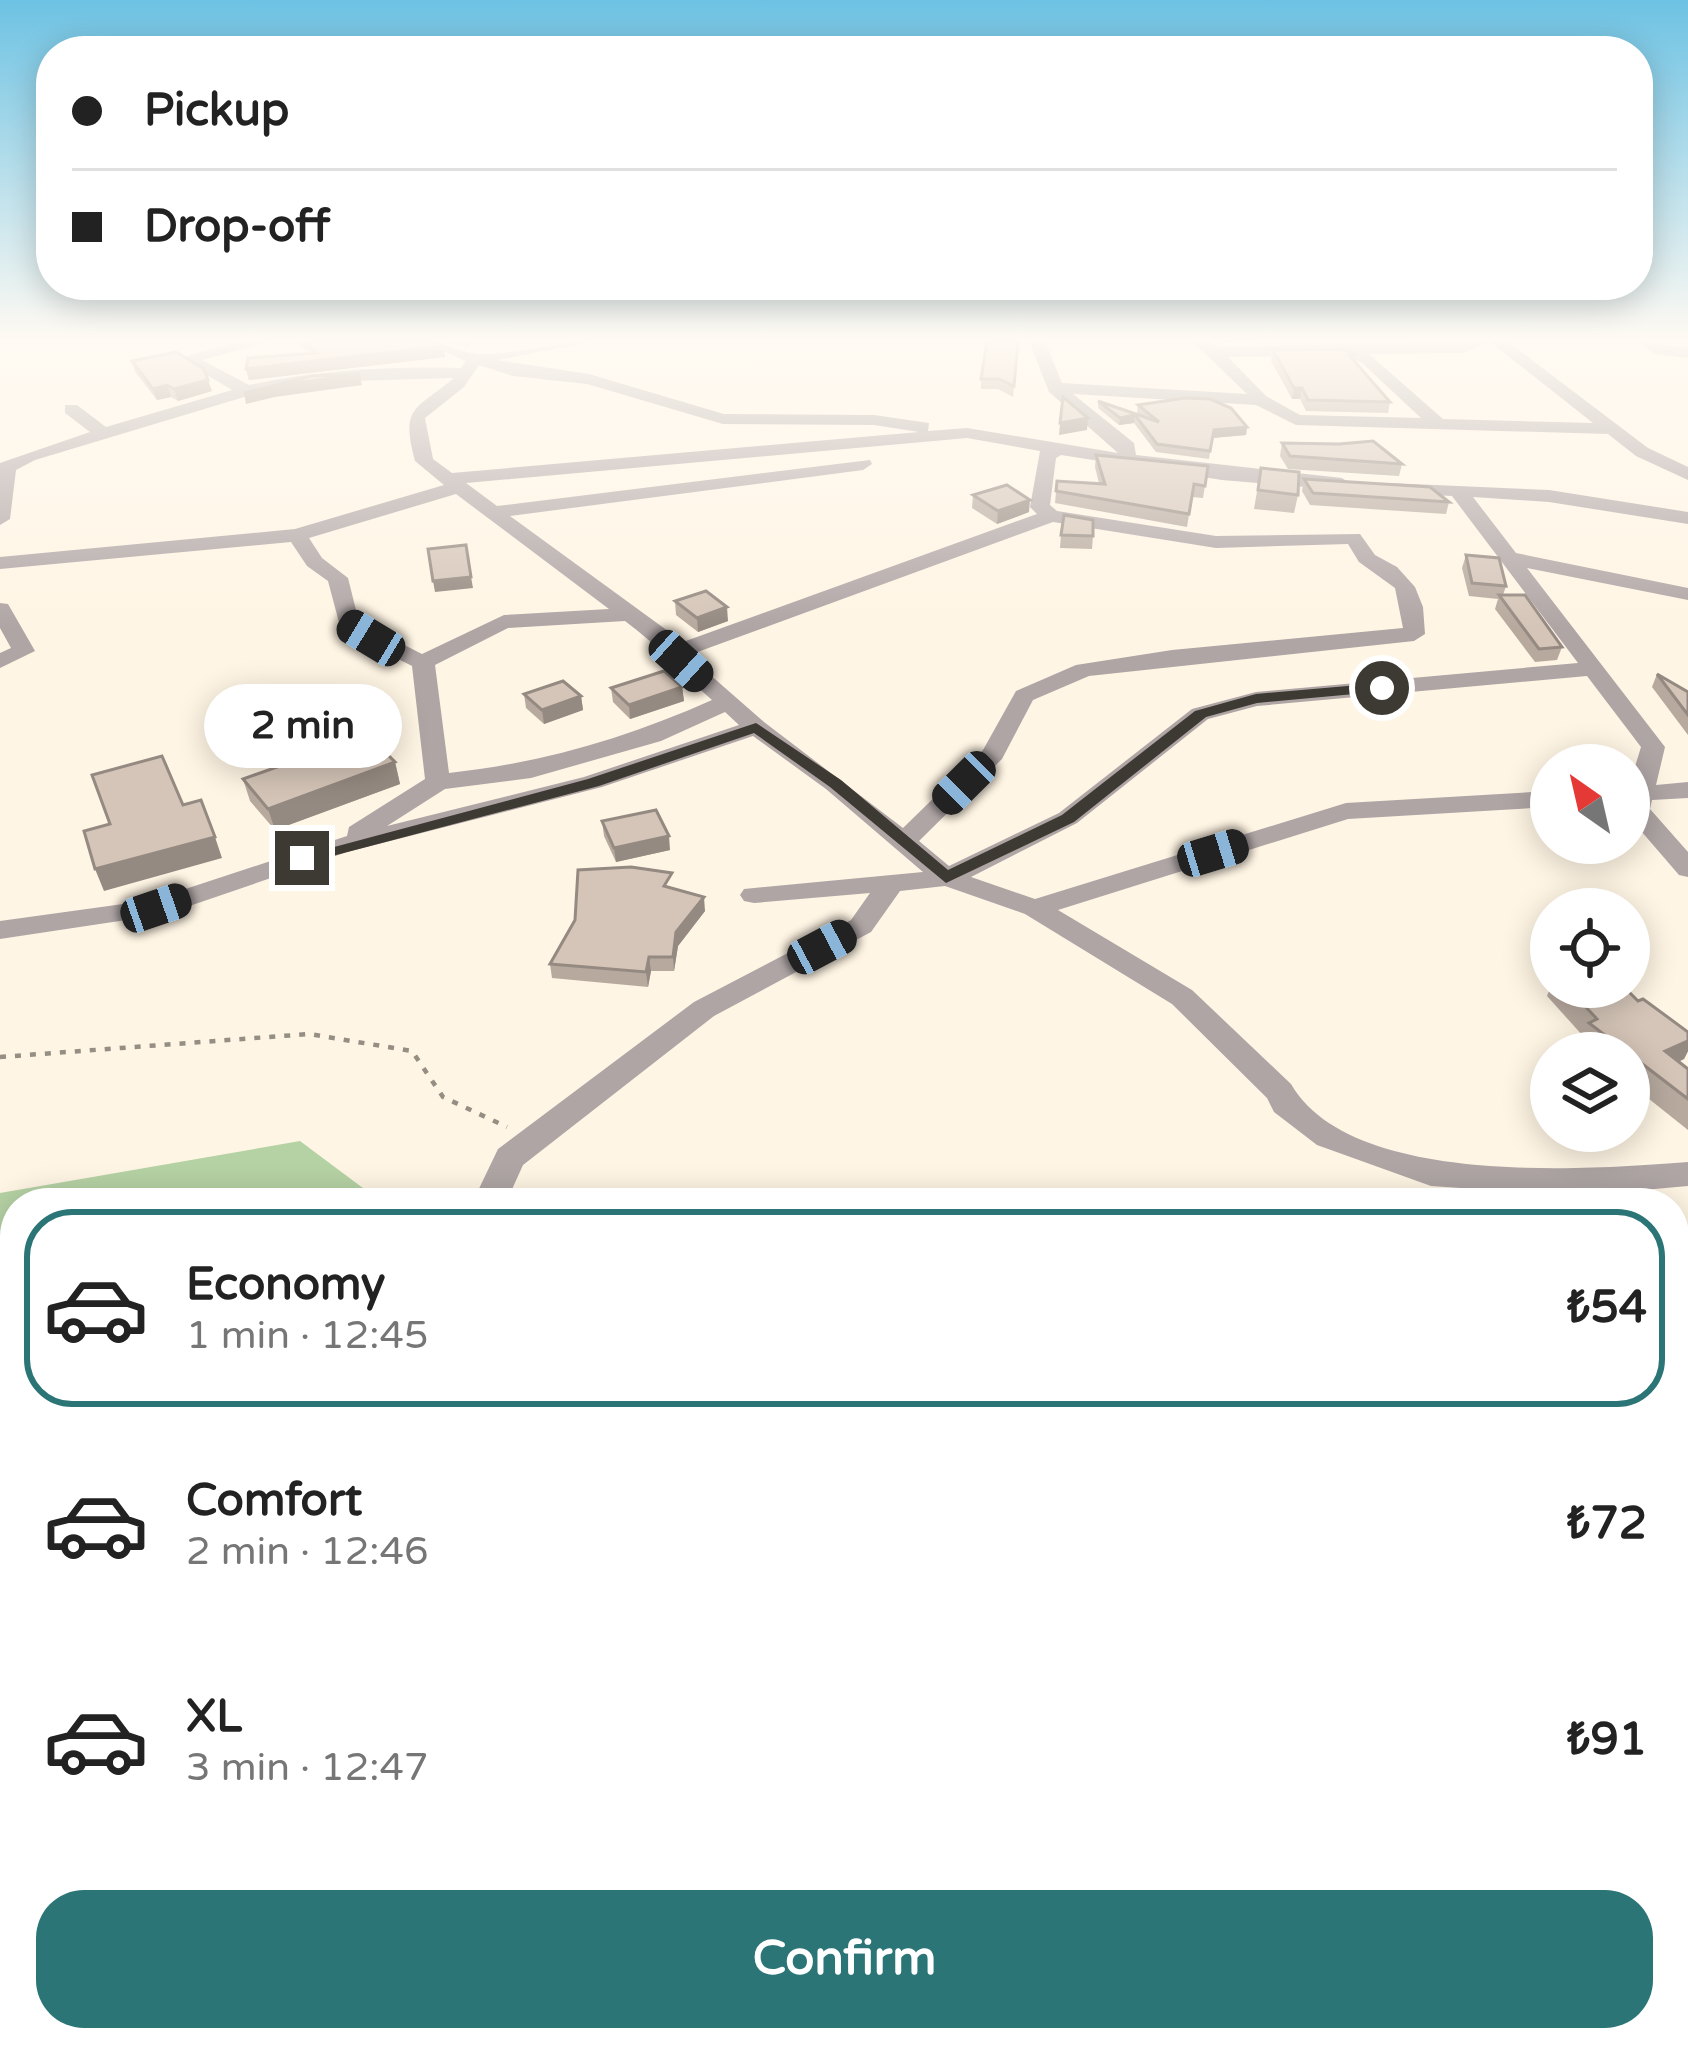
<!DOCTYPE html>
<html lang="en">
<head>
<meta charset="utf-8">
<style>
  :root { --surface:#fff; --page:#f2f2f2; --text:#222; --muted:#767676; --line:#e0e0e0; --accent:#2b7577 }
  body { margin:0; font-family:"Varela Round",sans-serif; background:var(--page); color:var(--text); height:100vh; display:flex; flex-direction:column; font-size:45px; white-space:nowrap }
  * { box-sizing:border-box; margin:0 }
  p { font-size:39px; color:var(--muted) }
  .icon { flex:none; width:66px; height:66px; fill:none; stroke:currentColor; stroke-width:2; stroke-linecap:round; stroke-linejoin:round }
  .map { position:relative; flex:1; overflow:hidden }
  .panel { position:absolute; left:0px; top:1188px; width:1689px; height:864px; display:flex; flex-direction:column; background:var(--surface); border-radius:48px 48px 0 0; box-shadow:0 6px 30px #0003 }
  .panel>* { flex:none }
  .top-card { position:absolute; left:36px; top:36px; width:1617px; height:264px; border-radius:48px; box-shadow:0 6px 30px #0003; display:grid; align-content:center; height:264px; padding:0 36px; background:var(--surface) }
  .needle { width:78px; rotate:326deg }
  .tools { position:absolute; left:1530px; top:744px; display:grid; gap:24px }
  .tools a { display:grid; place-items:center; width:120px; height:120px; border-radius:50%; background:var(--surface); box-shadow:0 6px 30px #0003; font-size:60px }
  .end { position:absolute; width:54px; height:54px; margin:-27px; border:15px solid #3d3933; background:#fff; box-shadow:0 0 0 6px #fff }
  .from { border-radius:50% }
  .bubble { position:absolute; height:84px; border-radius:42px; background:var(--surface); box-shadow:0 6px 30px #0003; font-size:39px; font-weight:700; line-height:84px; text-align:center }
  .car { position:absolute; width:36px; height:72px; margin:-36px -18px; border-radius:15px; box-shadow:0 0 9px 3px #0007; background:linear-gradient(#222 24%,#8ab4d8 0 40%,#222 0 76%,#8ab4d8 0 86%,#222 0) }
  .top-card b { display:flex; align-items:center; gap:42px; height:114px; font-size:45px }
  .top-card b+b { border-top:3px solid var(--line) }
  .top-card i { width:30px; height:30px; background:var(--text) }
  ul { padding:21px 0 0; list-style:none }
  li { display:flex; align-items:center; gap:36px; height:198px; margin:0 24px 18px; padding:0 12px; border:6px solid transparent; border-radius:48px }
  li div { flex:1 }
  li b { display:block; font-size:45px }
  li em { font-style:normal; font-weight:700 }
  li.on { border-color:var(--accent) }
  li>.icon { width:108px; height:108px; stroke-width:1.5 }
  .action { display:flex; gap:24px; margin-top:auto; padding:24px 36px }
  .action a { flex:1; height:138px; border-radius:48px; background:var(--accent); color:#fff; font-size:48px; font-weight:700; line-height:138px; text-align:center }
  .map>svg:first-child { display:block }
</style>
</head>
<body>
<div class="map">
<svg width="1688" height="2052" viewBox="0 0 1688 2052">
  <rect width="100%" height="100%" fill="#fff5e4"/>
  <path fill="#b5d2a4" d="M300,1141L383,1203H15V2037H1505L1525,2052H0V1193Z"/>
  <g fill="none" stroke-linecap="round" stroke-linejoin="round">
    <path stroke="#948e83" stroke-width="4.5" stroke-dasharray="6 9" stroke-linecap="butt" d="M0,1057L309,1034L412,1051L443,1097L507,1127"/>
    <path stroke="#948e83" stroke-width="6" stroke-dasharray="8 10" stroke-linecap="butt" d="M0,1366L15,1358"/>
    <path stroke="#948e83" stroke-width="8" stroke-dasharray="9 14" stroke-linecap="butt" d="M629,2037L666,2052"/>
    <g fill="#afa5a5" fill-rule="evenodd">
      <path d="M244,341H272L202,360L249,385C321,370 388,366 461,368L466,361L420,341C442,341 457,352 478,354C505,357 560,341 596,341L497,360L589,374L724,414L874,415L929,423L928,431L967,428L1118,453L1049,392L1029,341H1045L1062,383L1247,394L1192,341H1209L1217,347L1488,341L1464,353L1369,354L1443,419L1593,423L1489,341H1507L1648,448L1688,467V480L1636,456L1608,434L1296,425L1256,405L1073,394L1134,443L1136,455L1342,478L1351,484L1342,490L1222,480L1061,455L1056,458L1050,505L1057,511L1216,536L1360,534L1375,555L1397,567L1415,587L1423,607L1425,634L1414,641L1089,676L1033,700L1002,759L919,841L949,866L1059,813L1192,709L1256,692L1578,663L1452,496L1396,493L1389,491V483L1549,490L1688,512V524L1549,502L1473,497L1516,553L1688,588V600L1527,568L1665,747L1656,785L1688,782V798L1652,800L1650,809L1688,852V877L1679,875L1629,817V786L1641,747L1587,676L1257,706L1208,719L1077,823L971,877L1035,899L1346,803L1551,791V807L1348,819L1058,910L1192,990L1291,1084C1350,1187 1586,1170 1688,1162V1186L1576,1196L1431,1186L1317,1145L1274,1112L1267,1098L1172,1004L1025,914L945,886L900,891L871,932L714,1016L523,1165L509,1196L513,1203H479L475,1197L498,1149L694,1002L851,920L870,893L754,903L744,901L740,895L744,889L923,872L826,789L753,736L602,787L347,852L166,914L0,939V921L152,900L347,836L349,827L425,779L412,666L341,630L328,581L307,566L291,542L0,569V557L295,529L444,485L415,461C400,405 416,410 454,378L313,382L251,395L35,460L16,470L10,519L0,525V463L90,432L65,413V405H77L106,427L232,390L179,358ZM1342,355L1362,363L1421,418L1300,415L1266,396L1228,357ZM479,365L513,376L587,384L723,424L874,425L919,432L452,473L433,459L425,418L464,387ZM967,438L1040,451L1030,507L1037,514L683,642L510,516L863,470L872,464L870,460L497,506L466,483ZM456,494L609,609L504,615L422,654L359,622L348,578L322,558L309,538ZM1053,522L1216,548L1348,544L1359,562L1395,588L1403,628L1172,650L1076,665L1016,691L983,750L903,828L764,722L692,659V654ZM625,621C659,646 681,673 712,700C627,738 542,763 449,773L435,665L508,628ZM725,712L739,725L584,777L387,826L445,789L531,778L661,741Z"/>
      <path d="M1636,341L1688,348V358L1655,354Z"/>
      <path d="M0,603L8,604L35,651L0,668V653L11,648L0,628Z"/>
      <path d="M1674,1283L1688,1288V1318L1674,1314Z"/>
      <path d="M1674,1537L1688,1540V1578L1674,1575Z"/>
    </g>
  </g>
  <g fill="#b7a99e">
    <path d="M295,341H434L444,346L445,357L249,380L246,369L309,353Z"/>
    <path d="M442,341H469L470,348Z"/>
    <path d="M1018,341L1013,397L998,389H981V379Z"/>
    <path d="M1222,341H1301L1223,342Z"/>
    <path d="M1273,350L1357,354L1356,362L1390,402L1388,413L1306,411L1300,399H1292L1271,361Z"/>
    <path d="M132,361L212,391L178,401L171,397L157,400L135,372Z"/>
    <path d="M1098,401L1140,415L1137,413L1138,405L1247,427L1246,435L1212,438L1209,459L1156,452L1134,423L1119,425L1098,408Z"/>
    <path d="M1282,443L1339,444L1402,464L1399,476L1288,469L1280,456Z"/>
    <path d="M1096,455L1208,466L1203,498L1192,497L1187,527L1055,503L1057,481L1099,483L1095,467Z"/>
    <path d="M1261,468L1298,495L1294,513L1254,509Z"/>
    <path d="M1304,479L1449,502L1446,514L1310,505L1302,491Z"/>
    <path d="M973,495L1029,512L997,524L972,508Z"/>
    <path d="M1061,535L1093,536L1092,549L1060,548Z"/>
    <path d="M1466,555L1506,586L1503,595L1562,647L1557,660L1535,662L1495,609L1498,599L1469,596L1462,568Z"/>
    <path d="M675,601L728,621L698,632L676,615Z"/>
    <path d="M1657,674L1688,692V735L1652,687Z"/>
    <path d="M682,687L684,701L630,719L613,702L611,688Z"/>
    <path d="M524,694L581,696L583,710L544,724L526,708Z"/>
    <path d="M395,762L400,784L275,830L250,801L243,779Z"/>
    <path d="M602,821L670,850L616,862L604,836Z"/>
    <path d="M672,888L705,911L678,946L674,971H651L648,987L552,978L550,964Z"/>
    <path d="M1551,986L1624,987L1638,1001L1688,1032V1051L1684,1059L1678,1062L1688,1069V1130L1629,1083V1053H1590L1580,1044L1583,1036L1547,996Z"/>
    <path d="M1674,1591L1688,1595V1707L1674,1702Z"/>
    <path d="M1674,1718L1688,1802V2003L1685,2002L1684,1978L1674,1974Z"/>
  </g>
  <g fill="#958a81">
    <path d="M444,346L445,357L249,380L246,369Z"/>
    <path d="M360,374L362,385L275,397L246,404L244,393L272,386Z"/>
    <path d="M208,380L212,391L178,401L174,389Z"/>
    <path d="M167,385L171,397L157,400L153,389Z"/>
    <path d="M1294,388H1302L1300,399H1292Z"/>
    <path d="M1135,415L1134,423L1119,425L1120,418Z"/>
    <path d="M1088,418L1087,430L1059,435L1060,423Z"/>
    <path d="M1247,427L1246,435L1212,438L1214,430Z"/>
    <path d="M1030,500L1029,512L997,524L998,511Z"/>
    <path d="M471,577L473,588L435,592L433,581Z"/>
    <path d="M727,607L728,621L698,632L697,618Z"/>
    <path d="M682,687L684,701L630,719L629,705Z"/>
    <path d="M581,696L583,710L544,724L542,710Z"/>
    <path d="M395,762L400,784L275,830L268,809Z"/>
    <path d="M669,836L670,850L616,862L614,848Z"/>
    <path d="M215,837L222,858L104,891L95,869Z"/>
    <path d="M704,897L705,911L678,946L674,971L673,957L676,932Z"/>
    <path d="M649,957L651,971L648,987L646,972Z"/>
    <path d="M1688,1041V1051L1684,1059L1654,1073L1665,1051Z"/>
  </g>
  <g fill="#d5c5b8" stroke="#958a81" stroke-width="3">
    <path d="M304,341H434L444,346L246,369L248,358L317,353Z"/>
    <path d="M987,341H1018L1014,386L999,379H981Z"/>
    <path d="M1343,349L1357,354L1349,355L1390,402L1308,400L1302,388H1294L1273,350Z"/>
    <path d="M176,352L204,369L208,380L174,389L167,385L153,389L132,361Z"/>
    <path d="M360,374L272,386L244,393L311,376Z"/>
    <path d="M1063,397L1088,418L1060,423Z"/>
    <path d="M1185,398L1210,399L1231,408L1247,427L1214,430L1210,451L1157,444L1135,415L1120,418L1098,401L1159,422L1138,405Z"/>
    <path d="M1373,441L1402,464L1290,456L1282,443L1339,444Z"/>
    <path d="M1096,455L1208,466L1205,486L1194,484L1189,514L1056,491L1057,481L1105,484Z"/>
    <path d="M1261,468L1299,472L1298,495L1258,490Z"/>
    <path d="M1304,479L1430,487L1449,502L1313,493Z"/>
    <path d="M1007,485L1030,500L998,511L973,495Z"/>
    <path d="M1064,515L1093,520V536L1061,535Z"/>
    <path d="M466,545L471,577L433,581L428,549Z"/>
    <path d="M1466,555L1499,558L1506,586L1472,583Z"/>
    <path d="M706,591L727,607L697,618L675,601Z"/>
    <path d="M1499,595H1525L1562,647L1539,649Z"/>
    <path d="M664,671L682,687L629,705L611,688Z"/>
    <path d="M1657,674L1688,692V715Z"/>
    <path d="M563,681L581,696L542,710L524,694Z"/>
    <path d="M368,735L395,762L268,809L243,779Z"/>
    <path d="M162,756L183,805L201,800L215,837L95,869L84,831L110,824L92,775Z"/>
    <path d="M656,810L669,836L614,848L602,821Z"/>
    <path d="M631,867L672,873L664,886L704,897L676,932L673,957H649L646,972L550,964L575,920L578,870Z"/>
    <path d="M1567,987H1624L1638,1001L1643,999L1688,1032V1041L1665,1051L1688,1069V1099L1589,1023L1597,1019Z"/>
    <path d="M1674,1591L1688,1595V1675L1674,1670Z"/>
    <path d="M1674,1718L1684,1721L1688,1802V1951L1674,1946Z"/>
  </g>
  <linearGradient id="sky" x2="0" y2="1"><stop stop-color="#6dc2e3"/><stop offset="0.54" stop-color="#fffaf3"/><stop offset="1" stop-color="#fffaf3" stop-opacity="0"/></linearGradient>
  <rect width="1688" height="628" fill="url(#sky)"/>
  <path fill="#3d3933" d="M1382,683L1390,688L1387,691L1257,703L1206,717L1074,822L946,883L830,787L754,733L599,786L302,864L293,858L588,779L756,723L841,780L948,870L1062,815L1195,711L1256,694Z"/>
</svg>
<div class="tools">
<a><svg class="needle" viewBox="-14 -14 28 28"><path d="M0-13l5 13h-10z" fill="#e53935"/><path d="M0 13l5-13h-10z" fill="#767676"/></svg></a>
<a><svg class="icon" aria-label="locate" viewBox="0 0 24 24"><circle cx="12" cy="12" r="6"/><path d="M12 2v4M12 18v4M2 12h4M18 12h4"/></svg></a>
<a><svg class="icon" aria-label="layers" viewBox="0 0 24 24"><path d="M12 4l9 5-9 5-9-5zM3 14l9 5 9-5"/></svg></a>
</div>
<i class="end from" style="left:1382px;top:688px"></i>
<i class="end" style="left:302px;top:858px"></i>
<div class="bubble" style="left:204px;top:684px;width:198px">2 min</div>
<i class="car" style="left:371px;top:638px;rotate:301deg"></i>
<i class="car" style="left:681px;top:661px;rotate:132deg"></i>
<i class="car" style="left:964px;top:783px;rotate:225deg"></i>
<i class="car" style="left:1213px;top:853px;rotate:73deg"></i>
<i class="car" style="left:156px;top:908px;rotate:71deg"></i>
<i class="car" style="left:822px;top:947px;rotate:62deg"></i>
<div class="top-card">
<b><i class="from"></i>Pickup</b>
<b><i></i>Drop-off</b>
</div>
<section class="panel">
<ul>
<li class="on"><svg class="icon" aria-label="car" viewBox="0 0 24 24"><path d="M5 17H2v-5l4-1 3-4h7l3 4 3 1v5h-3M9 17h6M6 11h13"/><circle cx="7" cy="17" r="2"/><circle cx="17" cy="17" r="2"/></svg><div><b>Economy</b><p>1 min · 12:45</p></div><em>₺54</em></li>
<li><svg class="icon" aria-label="car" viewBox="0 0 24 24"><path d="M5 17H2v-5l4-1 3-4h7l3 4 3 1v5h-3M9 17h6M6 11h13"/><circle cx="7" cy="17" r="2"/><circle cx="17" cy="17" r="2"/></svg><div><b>Comfort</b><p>2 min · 12:46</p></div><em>₺72</em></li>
<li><svg class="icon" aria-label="car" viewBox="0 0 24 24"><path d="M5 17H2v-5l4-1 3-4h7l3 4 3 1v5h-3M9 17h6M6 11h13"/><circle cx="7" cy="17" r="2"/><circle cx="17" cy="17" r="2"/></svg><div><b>XL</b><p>3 min · 12:47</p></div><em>₺91</em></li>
</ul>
<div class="action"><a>Confirm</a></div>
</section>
</div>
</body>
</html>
